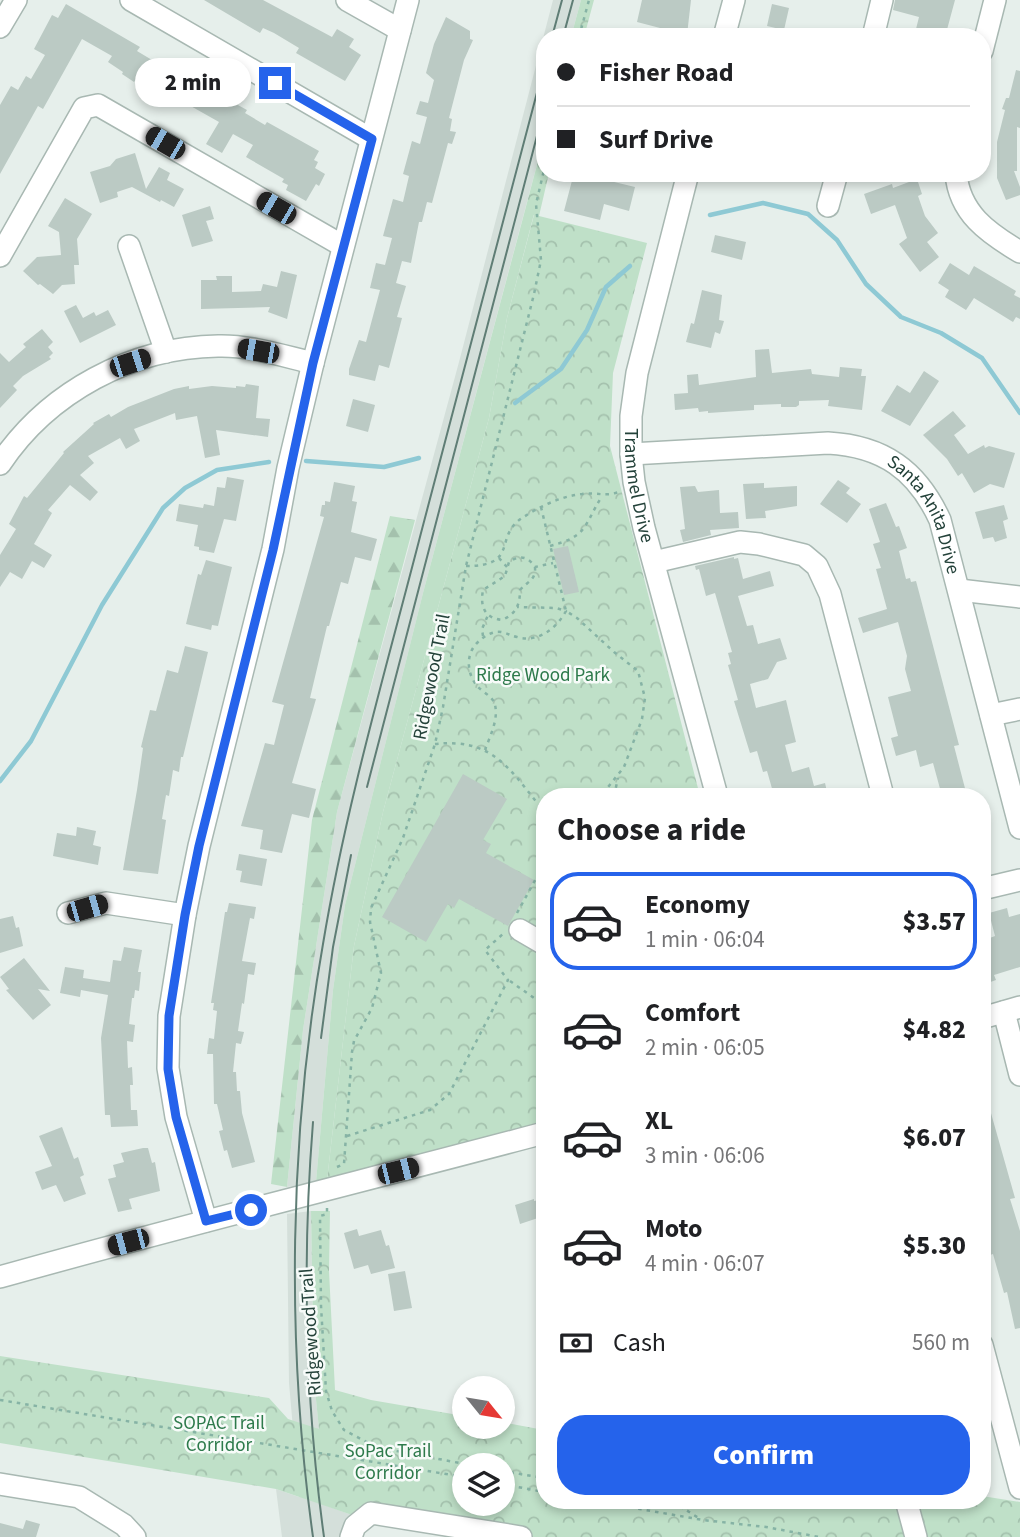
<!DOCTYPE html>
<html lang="en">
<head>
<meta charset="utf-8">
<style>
  :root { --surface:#fff; --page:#f2f2f2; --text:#202124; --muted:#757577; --line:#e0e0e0; --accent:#2563eb }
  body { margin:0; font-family:"Source Sans 3",sans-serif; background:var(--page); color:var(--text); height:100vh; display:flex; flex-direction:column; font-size:26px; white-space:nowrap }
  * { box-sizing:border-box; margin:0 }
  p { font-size:23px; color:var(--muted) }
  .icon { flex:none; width:38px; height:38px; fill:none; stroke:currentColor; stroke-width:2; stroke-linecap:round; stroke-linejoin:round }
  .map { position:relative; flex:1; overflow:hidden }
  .panel { position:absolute; left:536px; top:788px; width:455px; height:721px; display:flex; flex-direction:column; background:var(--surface); border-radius:28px; box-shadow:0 4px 10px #0003 }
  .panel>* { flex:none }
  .guide { position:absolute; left:536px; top:28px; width:455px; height:154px; border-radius:28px; box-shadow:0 4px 10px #0003; display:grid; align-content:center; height:154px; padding:0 21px; background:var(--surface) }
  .needle { width:46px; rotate:120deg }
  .buttons { position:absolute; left:452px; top:1376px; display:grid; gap:14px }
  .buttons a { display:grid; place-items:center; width:63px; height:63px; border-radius:50%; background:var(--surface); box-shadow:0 4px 10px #0003; font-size:35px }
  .end { position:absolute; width:32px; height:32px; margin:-16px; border:9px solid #2563eb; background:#fff; box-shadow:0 0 0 4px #fff }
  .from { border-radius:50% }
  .bubble { position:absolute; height:49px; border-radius:24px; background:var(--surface); box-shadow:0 4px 10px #0003; font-size:23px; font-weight:800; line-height:49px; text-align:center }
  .car { position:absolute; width:21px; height:42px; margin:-21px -10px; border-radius:9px; box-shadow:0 0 5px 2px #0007; background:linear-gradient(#222 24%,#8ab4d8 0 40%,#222 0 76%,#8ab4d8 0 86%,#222 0) }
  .guide b { display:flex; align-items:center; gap:24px; height:66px; font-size:26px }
  .guide b+b { border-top:2px solid var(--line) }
  .guide i { width:18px; height:18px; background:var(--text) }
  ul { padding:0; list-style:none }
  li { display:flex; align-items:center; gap:21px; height:98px; margin:0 14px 10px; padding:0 7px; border:4px solid transparent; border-radius:28px }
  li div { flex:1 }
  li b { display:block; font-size:26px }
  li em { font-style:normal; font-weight:800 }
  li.on { border-color:var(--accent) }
  li>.icon { width:63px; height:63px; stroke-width:1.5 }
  h2 { padding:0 21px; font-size:32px; line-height:84px }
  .pay { display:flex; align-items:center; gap:18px; height:77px; padding:0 21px; font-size:26px }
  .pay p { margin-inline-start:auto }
  .action { display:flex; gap:14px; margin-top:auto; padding:14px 21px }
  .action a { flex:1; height:80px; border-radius:28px; background:var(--accent); color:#fff; font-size:28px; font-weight:800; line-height:80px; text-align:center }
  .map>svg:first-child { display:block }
</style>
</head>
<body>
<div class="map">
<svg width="1020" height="1537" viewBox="0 0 1020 1537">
  <defs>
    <pattern id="forest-firs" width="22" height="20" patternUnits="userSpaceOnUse" patternTransform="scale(1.75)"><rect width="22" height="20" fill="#bfe0c8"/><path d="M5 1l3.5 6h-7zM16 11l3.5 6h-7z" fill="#a4c1ad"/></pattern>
    <pattern id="park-crowns" width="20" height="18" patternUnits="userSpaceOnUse" patternTransform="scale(1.75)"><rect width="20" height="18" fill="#bfe0c8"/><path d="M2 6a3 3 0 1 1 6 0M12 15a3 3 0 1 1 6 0" fill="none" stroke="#a4c1ad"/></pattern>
  </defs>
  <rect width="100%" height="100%" fill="#e6efeb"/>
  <g fill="#d4dfda">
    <path d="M553,0H581L571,37H544V138L423,593L345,905L333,990L316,1182L287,1187L303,1030L337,812L459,362Z"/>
    <path d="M311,1211L314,1380L327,1506L352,1515L355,1537H282L276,1489L299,1497L289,1383L287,1214Z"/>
  </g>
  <path fill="#bfe0c8" d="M524,214H534L507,318L489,418L383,812L354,946L327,1180L316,1182L333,990L345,905L423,593Z"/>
  <path fill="url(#forest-firs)" d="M390,516L415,520L337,812L303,1030L287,1187L271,1184L312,820Z"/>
  <g fill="url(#park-crowns)" fill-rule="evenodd">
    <path d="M581,0H594L584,37H571Z"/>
    <path d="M544,138V173H549L539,216L647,243L613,373L610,446L700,796H544V1122L327,1180L354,946L383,812L489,418L507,318L534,215L524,214Z"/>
    <path d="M311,1211H330L329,1271L335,1390L371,1400L464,1416V1426H502V1422L544,1430V1500H909L927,1505V1500H982V1496L1020,1502V1537H489L352,1515L276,1489L0,1443V1356L269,1398L288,1419L319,1429L314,1380ZM464,1465H502V1503H464Z"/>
  </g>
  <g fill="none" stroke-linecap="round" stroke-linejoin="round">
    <g stroke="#8ec9d4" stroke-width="4.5">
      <path d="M710,215L763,203L808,214L837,240L866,284L901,317L941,333L982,358L1020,413"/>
      <path d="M515,403L561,369L587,330L606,287L630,266"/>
      <path d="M306,461L384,467L419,458"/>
      <path d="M0,781L31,741L102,605L163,508L185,488L217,470L269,462"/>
    </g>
  </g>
  <g fill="#bbcac4">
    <path d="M204,0H263L332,37L337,29L354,39L349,47L361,55L345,81L296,53L299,48L274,33L263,28L260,33Z"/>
    <path d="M642,0H691L687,35L637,22Z"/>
    <path d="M895,0H955L945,37H914L919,17L893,10Z"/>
    <path d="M66,4L140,47L137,51L157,63L160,59L175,67L172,72L193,84L194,81L247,110L245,113L265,125L267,122L319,151L314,160L318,162L315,168L325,174L319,186L316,184L306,201L286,190L288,185L282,182L284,179L246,157L253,145L233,134L222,153L206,144L219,122L157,87L155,89L137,78L134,82L122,74L123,72L108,62L112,56L82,39L43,109L38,106L0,174V105L11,86L18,90L26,76L31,79L45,55L34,49L52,15L58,18Z"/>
    <path d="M772,4L789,8L784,30L767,26Z"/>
    <path d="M446,17L470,31V39L473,40L464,60L449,118L452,119L450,131L456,132L452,144L448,143L432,203L427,202L422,222H419L411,263L402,261L396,283L406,286L397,317L402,318L389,368L379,365L375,381L349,375V369L359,340L366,342L380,290L370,288L376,263L385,265L392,238L383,236L393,199L403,202L409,176L403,174L412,141L420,144L427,117L416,114L420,101L428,103L434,80L426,73L434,44Z"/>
    <path d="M1016,70L1020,71V128L1017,127V171H1014L1020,187V195L1006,200L997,178V142L1005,110L1002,109L1006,98H1009Z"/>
    <path d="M135,153L146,189L159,167L170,173L167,180L184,189L174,207L161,200L160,202L132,187L117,192L118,197L100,203L90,172L110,166L116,159Z"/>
    <path d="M574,173H612L610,181L635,187L629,211L604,204L600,220L564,211Z"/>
    <path d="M917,179L922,194L918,196L925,216L938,233L927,242L939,257L920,272L899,244L907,238L895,205L871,214L864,194L892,184L893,188Z"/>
    <path d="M65,198L92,214L77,239L79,265H74L75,284L62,285L53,294L40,284L38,285L23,271L37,257L61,255L59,232L48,226Z"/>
    <path d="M210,206L214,219L206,221L213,241L192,247L182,215Z"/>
    <path d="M715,235L746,242L742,260L711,252Z"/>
    <path d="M950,263L969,275L974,266L1016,291L1014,295L1020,298V319L1016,317L1013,322L974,298L966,310L945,297L949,290L938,283Z"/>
    <path d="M281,271L297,275L287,319L268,312L270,307L201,309V280H217L216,276H232V292L261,291L263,284L277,287Z"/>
    <path d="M702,290L722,295L719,320L724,321L720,334L715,332L711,348L686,342L691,323L694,324Z"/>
    <path d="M76,305L83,318L94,312L96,316L108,310L116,325L80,343L64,311Z"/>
    <path d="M42,329L53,342L48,347L53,353L49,357L51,359L23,376L13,386L17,390L0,408V353L9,362L26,347L23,344Z"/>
    <path d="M769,349L772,373L811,369L812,374L839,377L840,367L862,369L861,376H866L862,410L828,406L829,400L799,401V405L796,407H781V404L754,405V410L708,413V411L699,412L698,408L675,410L674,394L688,393L687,375L698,374L699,385L756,377L755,350Z"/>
    <path d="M924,371L939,381L910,426L881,411L897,385L910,393Z"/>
    <path d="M246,384L259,386L256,418L270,419L268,437L216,430L220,455L205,458L197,416L176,420L175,413L134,429L140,441L126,449L120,438L88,456L94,463L80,475L98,492L90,501L70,485L48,510L52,513L34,544L52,555L44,568L32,561L22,579L10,572L0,587V555L16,529L9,524L24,496L27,498L64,453L63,452L94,424L93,423L109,414L111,417L128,407L174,389L189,386V389L212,386L236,388V386L245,387Z"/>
    <path d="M353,399L375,405L368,432L346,426Z"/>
    <path d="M953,411L966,426L954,435L968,454L984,445L985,448L989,446L1015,453L1004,488L990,484L974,493L962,473L958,476L947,459L923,435Z"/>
    <path d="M227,477L244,480L236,521L224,519L214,553L199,550V547L194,546L198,525L176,521L179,504L203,508L204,504L214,506L217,487L225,488Z"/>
    <path d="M838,480L850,488L846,493L861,504L847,523L820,504Z"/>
    <path d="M334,482L355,486L352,501L357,502L351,532L377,539L371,561L355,557L348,584L341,582L329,626H327L310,698L316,699L292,783L316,789L309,818L292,814L282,853L260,849L263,830L241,826L265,743L274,745L284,705L272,702L324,517L320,516L322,505H325V501L330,502Z"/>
    <path d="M764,483V488L797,486V506L765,511L766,518L746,519L743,484Z"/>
    <path d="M695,486L698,492L719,490L720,513L738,512L739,528L710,530L711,535L683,542L680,530L685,529L680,487Z"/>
    <path d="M886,503L896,527L899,526L907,548L899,551L906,579L910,578L911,582L916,581L920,596L959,745L954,746L967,796H942L933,763L920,767L916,750L896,756L891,738L898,736L888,697L911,691L905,669L907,656L898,622L863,633L858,618L887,609L876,569L881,568L873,544L880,542L869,509Z"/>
    <path d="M1004,505L1008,519L1003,521L1007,538L995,542L993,537L983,539L975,512Z"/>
    <path d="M568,546L579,592L564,595L553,549Z"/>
    <path d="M734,557V559L738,558L743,579L770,571L774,586L738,596L747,626L753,625L758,644L780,638L787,659L777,662L768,679L750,684L756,708L786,700L796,742L785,745L792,772L809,767L814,786L825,783L828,796H776L775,792H773L767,771L763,772L757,751L750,753L734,701L738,700L728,665L731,664L728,653L732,652L715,593L706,596L699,569L696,570L695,566Z"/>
    <path d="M206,560L232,567L218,626L212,625L211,630L186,624L198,574L201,575Z"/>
    <path d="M185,646L208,652L183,757H181L179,772L173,770L169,796L166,795L162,819L166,820L158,874L123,870L137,790L143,748L141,747L150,710L156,711L167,670L178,673Z"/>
    <path d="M463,774L507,799L483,840L491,844L486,853L534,880L508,926L459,899L454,908L448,904L426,942L382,917Z"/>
    <path d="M77,827L96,831L93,845L101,847L98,865L53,856L57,833L76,836Z"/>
    <path d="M239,854L267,859L262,886L240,882L242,871L236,870Z"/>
    <path d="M229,903L256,907L254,919L250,918L242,961L256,963L254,975L248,974L244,1004L242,1003L238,1031L244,1032L241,1044L236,1043L233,1072H236L237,1091H240L242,1113L255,1162L232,1168L227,1150L224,1151L219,1131L223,1130L217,1104H214L213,1054H207L209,1038L214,1039L217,1011L213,1010L214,1003H211L225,912H227Z"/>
    <path d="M1007,908L1009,917L1020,914V967L994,975L996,980L982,985V941L995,936L989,913Z"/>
    <path d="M13,916L16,928L19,927L23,946L0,953V919Z"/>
    <path d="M124,947L142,950L138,972H141L139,991L135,990L134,998H132L129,1024L135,1025L133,1042L127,1041L128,1068L132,1067L133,1085H130L131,1110H137L138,1126L111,1127L110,1115H105L101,1038L108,995L81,990L80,997L60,993L65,967L84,970L83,978L110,982L113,960L121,961Z"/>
    <path d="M24,958L50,991L38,989L51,1005L33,1020L6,990L9,989L0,977Z"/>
    <path d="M982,1092H985L1015,1198L1010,1199L1020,1231V1328L1015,1329L1007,1292L1004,1293L993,1254L990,1255L982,1228Z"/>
    <path d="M62,1127L74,1159L78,1157L84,1175L80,1177L86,1194L64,1202L56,1185L42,1190L35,1172L52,1166L39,1136Z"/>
    <path d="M143,1148H148L152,1163L155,1162L160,1191L129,1199L132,1209L118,1212L108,1179L116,1177L113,1165L124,1162L121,1153Z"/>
    <path d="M534,1199V1201L544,1199V1216L520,1224L515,1205Z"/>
    <path d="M357,1229L359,1236L381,1230L386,1246L389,1245L395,1268L371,1274L368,1265L354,1269L344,1233Z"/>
    <path d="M405,1271L412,1308L394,1311L388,1274Z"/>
    <path d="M26,1520L40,1524L36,1537H0V1523L23,1529Z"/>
  </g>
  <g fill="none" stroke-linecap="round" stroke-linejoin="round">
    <g stroke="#a8b8b2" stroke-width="24">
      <g id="minor">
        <path d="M131,0L371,139"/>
        <path d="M347,0L400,30"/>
        <path d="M0,27L16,0"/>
        <path d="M724,37L734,0"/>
        <path d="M873,37L882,0"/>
        <path d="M982,51L995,0"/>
        <path id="s1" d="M688,173L637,373L631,416V454L634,482L644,528L717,796"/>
        <path d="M956,173C959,213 988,233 1020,252"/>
        <path d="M828,206L837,173"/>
        <path d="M129,246L166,352"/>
        <path d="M0,256L84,108L98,105L343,246"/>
        <path id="s2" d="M631,454L828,443C883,446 917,470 940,520L1020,828"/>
        <path d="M0,464C48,392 132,347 218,346C249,345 283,356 313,363"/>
        <path d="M654,562L740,542L759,544L804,555L817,566L830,594L883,796"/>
        <path d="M959,590L1020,597"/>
        <path d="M991,715L1020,709"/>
        <path d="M982,889L1020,880"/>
        <path d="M68,913L106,903L185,915"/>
        <path d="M520,930L544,944"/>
        <path d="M1004,1012L1020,1075"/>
        <path d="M982,1018L1020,1007"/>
        <path d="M206,1221L176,1117L168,1068L169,1016L185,915L199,846L273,549L288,468L313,363L408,0"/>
        <path d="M0,1277C181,1226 363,1181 544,1133"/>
        <path d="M982,1345L1020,1488"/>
        <path d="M0,1484L79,1497L124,1525L135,1537"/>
        <path d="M906,1500L916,1537"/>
        <path d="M351,1537L355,1526L371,1513L521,1537"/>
      </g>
    </g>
    <g stroke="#86b3a5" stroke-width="2.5" stroke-dasharray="3.5 5" stroke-linecap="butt">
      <path d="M579,37L589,0"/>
      <path d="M541,507L566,611L577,618L614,652L638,671L645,698L642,719L624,767L601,796"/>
      <path d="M550,546C588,536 583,527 602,496"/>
      <path d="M499,558L507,567"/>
      <path d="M466,566C520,566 493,537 522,518C539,507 561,496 582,494C597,492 604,497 619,492"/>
      <path d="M535,567C536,580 528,581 520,590C520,605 516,614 502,620C484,618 480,606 483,590L505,576L509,562C519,555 528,556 535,567L553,563"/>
      <path d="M483,636L482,629L488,615"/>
      <path d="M435,744C490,738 508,766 538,804L544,809"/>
      <path d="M485,750C490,736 500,717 494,702C491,696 483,692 478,687C467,675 465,655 477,643C484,636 492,631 501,632C507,633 511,636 517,637C538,643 556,629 566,611L556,608L517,607"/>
      <path d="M614,796L618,778"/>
      <path d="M517,913L544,864"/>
      <path d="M510,981L544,1005"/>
      <path d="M347,1136L430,1110L449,1094L508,980L485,950L504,933"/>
      <path d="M337,1167L344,1164L352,1052L354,1041L372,1008L381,973L370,922L371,908L403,838L435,744L443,707L466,566L534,294L541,260L536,204L544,170"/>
      <path d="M327,1208V1214L320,1216L321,1306L326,1391L332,1411L344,1430L376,1447L470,1465"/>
      <path d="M0,1400L464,1477"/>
      <path d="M502,1471L544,1478"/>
      <path d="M502,1484L544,1492"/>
      <path d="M588,1500L703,1520L766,1527L819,1537"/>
      <path d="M655,1500L683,1508L700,1519"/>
    </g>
    <use href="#minor" stroke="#fff" stroke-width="21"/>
    <g stroke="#5f7d75" stroke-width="2">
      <path d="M552,37L562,0"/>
      <path d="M563,37L573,0"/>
      <path d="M367,787L544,109"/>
      <path d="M321,1038L333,947L351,855"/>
      <path d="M313,1122C302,1260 305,1399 324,1537"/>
      <path d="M313,1537C286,1344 289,1136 323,944C346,805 386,669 421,533C462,378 503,222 544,66"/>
    </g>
  </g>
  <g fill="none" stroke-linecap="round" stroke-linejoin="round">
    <path stroke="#2563eb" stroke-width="9" d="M251,1210L206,1221L176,1117L168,1069L169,1016L185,915L199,846L273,550L313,363L372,139L275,83"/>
  </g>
  <g text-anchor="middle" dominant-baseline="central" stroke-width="5" stroke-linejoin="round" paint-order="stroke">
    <g font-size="19" fill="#24423a" stroke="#f7fbf9">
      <text stroke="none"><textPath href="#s1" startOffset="320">Trammel Drive</textPath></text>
      <text stroke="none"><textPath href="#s2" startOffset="329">Santa Anita Drive</textPath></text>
      <text transform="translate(432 677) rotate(-79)">Ridgewood Trail</text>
      <text transform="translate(311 1332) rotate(-94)">Ridgewood Trail</text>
    </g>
    <g font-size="19" fill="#2d7a4b" stroke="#f7fbf9">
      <text x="543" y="675">Ridge Wood Park</text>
      <text x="219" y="1423">SOPAC Trail<tspan x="219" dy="22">Corridor</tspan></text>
      <text x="388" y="1451">SoPac Trail<tspan x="388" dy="22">Corridor</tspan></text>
    </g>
  </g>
</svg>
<div class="buttons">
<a><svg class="needle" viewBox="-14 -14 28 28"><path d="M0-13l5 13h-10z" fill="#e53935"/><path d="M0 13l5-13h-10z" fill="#757577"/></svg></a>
<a><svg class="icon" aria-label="layers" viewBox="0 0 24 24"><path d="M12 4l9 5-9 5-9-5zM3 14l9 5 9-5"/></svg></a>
</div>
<i class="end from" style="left:251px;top:1210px"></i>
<i class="end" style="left:275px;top:83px"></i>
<div class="bubble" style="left:135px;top:58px;width:116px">2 min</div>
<i class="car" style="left:165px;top:143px;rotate:300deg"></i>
<i class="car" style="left:276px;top:208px;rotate:300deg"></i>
<i class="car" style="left:258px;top:351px;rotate:280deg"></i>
<i class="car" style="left:130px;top:363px;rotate:72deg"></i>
<i class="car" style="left:87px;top:908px;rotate:74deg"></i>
<i class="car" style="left:398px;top:1171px;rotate:76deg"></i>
<i class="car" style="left:128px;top:1242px;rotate:255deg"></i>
<div class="guide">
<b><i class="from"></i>Fisher Road</b>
<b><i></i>Surf Drive</b>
</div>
<section class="panel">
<h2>Choose a ride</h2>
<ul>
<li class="on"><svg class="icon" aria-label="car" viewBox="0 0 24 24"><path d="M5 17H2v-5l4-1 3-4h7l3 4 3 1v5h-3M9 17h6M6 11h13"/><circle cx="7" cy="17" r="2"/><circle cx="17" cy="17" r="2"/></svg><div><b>Economy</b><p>1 min · 06:04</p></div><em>$3.57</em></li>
<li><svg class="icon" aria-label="car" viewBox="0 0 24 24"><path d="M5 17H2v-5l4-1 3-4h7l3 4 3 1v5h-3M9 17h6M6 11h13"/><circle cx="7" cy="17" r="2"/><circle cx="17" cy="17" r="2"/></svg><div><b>Comfort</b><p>2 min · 06:05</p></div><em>$4.82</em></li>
<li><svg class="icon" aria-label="car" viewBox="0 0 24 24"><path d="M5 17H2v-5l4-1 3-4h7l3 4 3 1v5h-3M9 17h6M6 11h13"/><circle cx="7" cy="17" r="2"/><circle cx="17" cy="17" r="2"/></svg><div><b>XL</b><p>3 min · 06:06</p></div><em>$6.07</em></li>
<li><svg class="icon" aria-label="car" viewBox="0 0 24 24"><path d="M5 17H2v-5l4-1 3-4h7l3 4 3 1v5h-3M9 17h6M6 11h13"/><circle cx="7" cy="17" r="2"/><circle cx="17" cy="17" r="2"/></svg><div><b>Moto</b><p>4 min · 06:07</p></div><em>$5.30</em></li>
</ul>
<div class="pay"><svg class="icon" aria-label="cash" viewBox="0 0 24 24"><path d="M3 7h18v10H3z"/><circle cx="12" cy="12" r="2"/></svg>Cash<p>560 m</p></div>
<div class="action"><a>Confirm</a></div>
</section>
</div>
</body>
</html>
